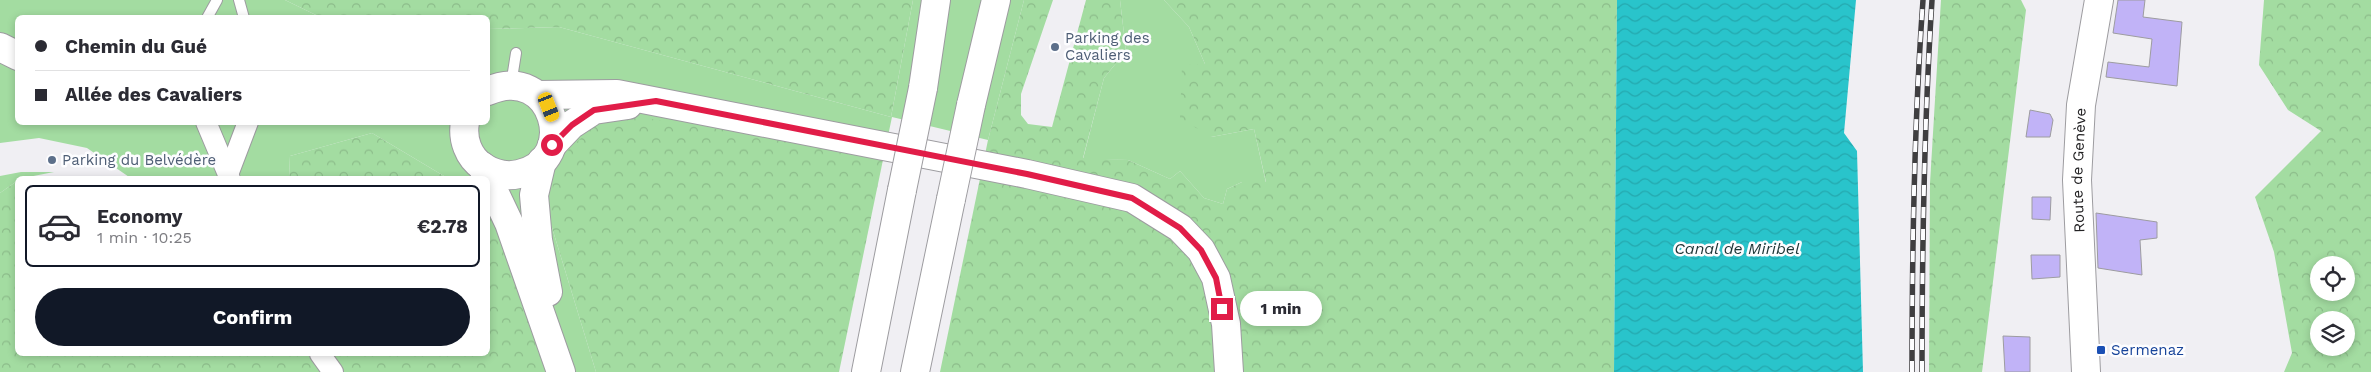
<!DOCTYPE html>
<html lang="en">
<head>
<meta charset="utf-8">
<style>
  :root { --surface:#fff; --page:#f7f7f7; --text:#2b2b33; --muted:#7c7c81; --line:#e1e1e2; --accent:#111827 }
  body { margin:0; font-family:"Work Sans",sans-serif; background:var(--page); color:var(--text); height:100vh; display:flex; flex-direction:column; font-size:19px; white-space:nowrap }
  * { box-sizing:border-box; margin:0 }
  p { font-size:16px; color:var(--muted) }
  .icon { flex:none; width:28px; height:28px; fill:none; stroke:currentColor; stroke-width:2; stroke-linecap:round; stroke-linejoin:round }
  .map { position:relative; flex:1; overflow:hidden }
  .panel { position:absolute; left:15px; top:176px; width:475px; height:180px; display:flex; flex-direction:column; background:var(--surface); border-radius:8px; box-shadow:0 2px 8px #0003 }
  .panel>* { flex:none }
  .hud { position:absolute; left:15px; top:15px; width:475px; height:110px; border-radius:8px; box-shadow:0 2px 8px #0003; display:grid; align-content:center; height:110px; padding:0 20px; background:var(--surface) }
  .controls { position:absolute; left:2310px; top:256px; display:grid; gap:10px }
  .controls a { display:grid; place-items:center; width:45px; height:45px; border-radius:50%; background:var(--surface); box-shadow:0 2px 8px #0003; font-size:25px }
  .end { position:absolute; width:22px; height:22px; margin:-11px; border:6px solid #e11d48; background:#fff; box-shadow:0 0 0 2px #fff }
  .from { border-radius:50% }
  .bubble { position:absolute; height:35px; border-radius:18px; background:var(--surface); box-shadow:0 2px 8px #0003; font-size:16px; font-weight:700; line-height:35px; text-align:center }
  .car { position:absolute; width:15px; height:30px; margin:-15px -8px; border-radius:6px; box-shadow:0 0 4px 1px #0007; background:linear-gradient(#f5c518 24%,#345 0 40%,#f5c518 0 76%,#345 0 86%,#f5c518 0) }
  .hud b { display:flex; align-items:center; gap:18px; height:48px; font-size:19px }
  .hud b+b { border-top:1px solid var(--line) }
  .hud i { width:12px; height:12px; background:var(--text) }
  ul { padding:9px 0 0; list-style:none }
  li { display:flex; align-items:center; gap:15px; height:82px; margin:0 10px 8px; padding:0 10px; border:2px solid var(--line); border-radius:8px }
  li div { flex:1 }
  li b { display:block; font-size:19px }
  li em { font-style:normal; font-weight:700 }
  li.current { border-color:var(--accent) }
  li>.icon { width:45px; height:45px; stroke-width:1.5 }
  .action { display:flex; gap:10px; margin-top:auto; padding:10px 20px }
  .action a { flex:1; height:58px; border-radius:30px; background:var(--accent); color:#fff; font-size:20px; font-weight:700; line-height:58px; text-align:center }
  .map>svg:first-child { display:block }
</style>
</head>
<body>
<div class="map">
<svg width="2371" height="372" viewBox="0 0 2371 372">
  <defs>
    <pattern id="forest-crowns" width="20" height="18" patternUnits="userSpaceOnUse" patternTransform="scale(1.25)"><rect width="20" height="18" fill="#a3dca1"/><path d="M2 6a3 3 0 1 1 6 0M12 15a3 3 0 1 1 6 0" fill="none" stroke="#8cbc8a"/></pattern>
    <pattern id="water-waves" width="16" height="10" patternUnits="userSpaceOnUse" patternTransform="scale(1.25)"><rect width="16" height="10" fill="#29c4cb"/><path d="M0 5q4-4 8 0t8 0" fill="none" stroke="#24a8ae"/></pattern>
  </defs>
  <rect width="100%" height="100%" fill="#f0eff3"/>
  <g fill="#a3dca1">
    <path d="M0,0H285L320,17L18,18V122H488V29L559,27L891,117L913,0H1024L988,140L892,117L884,155L550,221L596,372H550L488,179H449L372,133L290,156L289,179H132L87,148L39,138L0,143Z"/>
    <path d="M1120,0H1164L1189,27L1205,64L1211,137L1254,129L1266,183L1242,182L1227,189L1223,204L1204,198L1180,171L1170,179L1128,160L1083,159L1104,78L1126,51Z"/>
    <path d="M21,172H54L18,179L17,181L0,193V176Z"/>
  </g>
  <g fill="url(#forest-crowns)" fill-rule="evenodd">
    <path d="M285,0H913L891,117L559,27L488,29V18L320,17Z"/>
    <path d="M1024,0H1053L1021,94V115L1028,124L1052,127L1086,0H1120L1126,51L1104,78L1083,158L1128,160L1170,179L1180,171L1204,198L1223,204L1227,189L1242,182H1266L1254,129L1211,137L1180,118L1182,65L1205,64L1189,27L1164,0H1617L1614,372H940L988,140Z"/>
    <path d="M1941,0H2021L2026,10L1982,372H1929L1930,183Z"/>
    <path d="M2264,0H2371V372H2284L2292,353L2274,252L2255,197L2321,131L2288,110L2259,65ZM2319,265H2346V292H2319ZM2319,320H2346V348H2319Z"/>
    <path d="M632,116L884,155L839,372H596L550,221L553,183L569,149L597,124Z"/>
    <path d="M372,133L449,179H289L290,156Z"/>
    <path d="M17,181L18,354H488V209L507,245L550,372H0V193Z"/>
  </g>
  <path fill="url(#water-waves)" d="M1617,0H1856L1844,133L1857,151L1863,372H1614Z"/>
  <g fill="#c1b3f7" stroke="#9d9ca0">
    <path d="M2118,0H2145L2143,17L2182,22L2177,86L2106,77L2108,62L2149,67L2152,39L2113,33Z"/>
    <path d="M2030,110L2050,114L2053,120L2050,137H2026Z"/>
    <path d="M2032,197H2051L2050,220L2032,219Z"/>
    <path d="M2096,213L2157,222V238L2140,240L2142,275L2098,268Z"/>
    <path d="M2031,255H2060V277L2032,279Z"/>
    <path d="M2003,336L2030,337V372H2005Z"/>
  </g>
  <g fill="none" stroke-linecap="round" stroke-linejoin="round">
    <g stroke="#9d9ca0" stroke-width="12">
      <g id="lane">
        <path d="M239,0L244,18"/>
        <path d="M207,18L217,0"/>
        <path d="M511,85L516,53"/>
      </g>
    </g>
    <g stroke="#9d9ca0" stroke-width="22">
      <g id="street">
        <path d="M206,122L230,179"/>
        <path d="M229,172L248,122"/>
        <path d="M320,354L333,372"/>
      </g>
    </g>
    <g stroke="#9d9ca0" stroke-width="30">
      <g id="secondary">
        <path d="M0,47L18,56"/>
        <path d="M538,95L617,94L1027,174L1132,198L1180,228L1201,250L1216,278L1226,324L1229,372"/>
        <path d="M465,122C462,139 468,157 483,167C494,174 506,177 519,174C581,161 554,62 488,91"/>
        <path d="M552,145L571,125L594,110L628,105"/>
      </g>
    </g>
    <g stroke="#9d9ca0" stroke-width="30">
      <g id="primary">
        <path id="s1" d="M2086,372L2077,180L2081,105L2099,0"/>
      </g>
    </g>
    <g stroke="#9d9ca0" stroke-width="30">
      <g id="highway">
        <path d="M923,88L936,0"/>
        <path d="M971,105L996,0"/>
        <path d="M542,161L534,195L538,240L548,292"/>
        <path d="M482,166L509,223L561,372"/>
        <path d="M866,372L902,190"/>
        <path d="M915,372L951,199"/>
      </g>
    </g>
    <use href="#lane" stroke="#fff" stroke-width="10"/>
    <use href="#street" stroke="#fff" stroke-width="20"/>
    <use href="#secondary" stroke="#fff" stroke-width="28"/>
    <use href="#primary" stroke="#fff" stroke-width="28"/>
    <use href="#highway" stroke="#fff" stroke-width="28"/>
    <g stroke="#3f3e40" stroke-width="5.5">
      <g id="rail">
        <path d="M1912,372C1912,248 1914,124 1923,0"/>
        <path d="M1922,372C1922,248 1924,124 1932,0"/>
      </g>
    </g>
    <use href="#rail" stroke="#fdfdff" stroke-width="4" stroke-dasharray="11" stroke-linecap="butt"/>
    <g stroke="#9d9ca0" stroke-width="30" stroke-linecap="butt">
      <g id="highway-bridge">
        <path d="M902,190L923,88"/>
        <path d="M951,199L971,105"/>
      </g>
    </g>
    <use href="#highway-bridge" stroke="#fff" stroke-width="28"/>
  </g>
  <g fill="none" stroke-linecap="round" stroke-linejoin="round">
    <path stroke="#e11d48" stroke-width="6" d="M552,145L572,125L594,110L656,101L1027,174L1132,198L1180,228L1201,250L1216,278L1222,309"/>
  </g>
  <g fill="#5c6f8a" stroke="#fdfdff" stroke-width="2">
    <circle cx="1055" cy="47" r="5"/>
    <circle cx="52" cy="160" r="5"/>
  </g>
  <rect fill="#1a4fb4" stroke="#fdfdff" stroke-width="2" x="2096" y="345" width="10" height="10" rx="2.5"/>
  <g text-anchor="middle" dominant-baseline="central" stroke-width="5" stroke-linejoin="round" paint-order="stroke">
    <g font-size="15" fill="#4e5e75" stroke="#fdfdff" text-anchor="start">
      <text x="1065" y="38">Parking des<tspan x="1065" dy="17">Cavaliers</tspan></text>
      <text x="62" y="160">Parking du Belvédère</text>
    </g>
    <g font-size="15" fill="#232224" stroke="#fdfdff">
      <text stroke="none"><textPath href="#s1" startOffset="202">Route de Genève</textPath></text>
    </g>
    <g font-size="15" fill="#164399" stroke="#fdfdff" text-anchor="start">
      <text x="2111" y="350">Sermenaz</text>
    </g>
    <g font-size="16" font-style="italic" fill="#1d3536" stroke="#fdfdff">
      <text x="1737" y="248">Canal de Miribel</text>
    </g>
  </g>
</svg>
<div class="controls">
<a><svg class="icon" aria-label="locate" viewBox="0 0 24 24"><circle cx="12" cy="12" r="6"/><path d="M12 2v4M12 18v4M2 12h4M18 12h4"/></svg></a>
<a><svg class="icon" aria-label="layers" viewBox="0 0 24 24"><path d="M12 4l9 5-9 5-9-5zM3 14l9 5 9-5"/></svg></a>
</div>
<i class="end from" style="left:552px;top:145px"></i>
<i class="end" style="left:1222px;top:309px"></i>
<div class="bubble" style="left:1240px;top:291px;width:82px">1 min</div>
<i class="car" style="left:549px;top:107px;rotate:158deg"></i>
<div class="hud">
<b><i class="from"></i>Chemin du Gué</b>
<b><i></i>Allée des Cavaliers</b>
</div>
<section class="panel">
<ul>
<li class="current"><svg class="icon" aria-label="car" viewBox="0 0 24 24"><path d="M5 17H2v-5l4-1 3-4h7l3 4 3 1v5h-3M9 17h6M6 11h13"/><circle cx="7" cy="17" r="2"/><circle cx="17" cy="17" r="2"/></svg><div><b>Economy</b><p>1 min · 10:25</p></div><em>€2.78</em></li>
</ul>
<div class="action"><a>Confirm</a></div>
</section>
</div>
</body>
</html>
